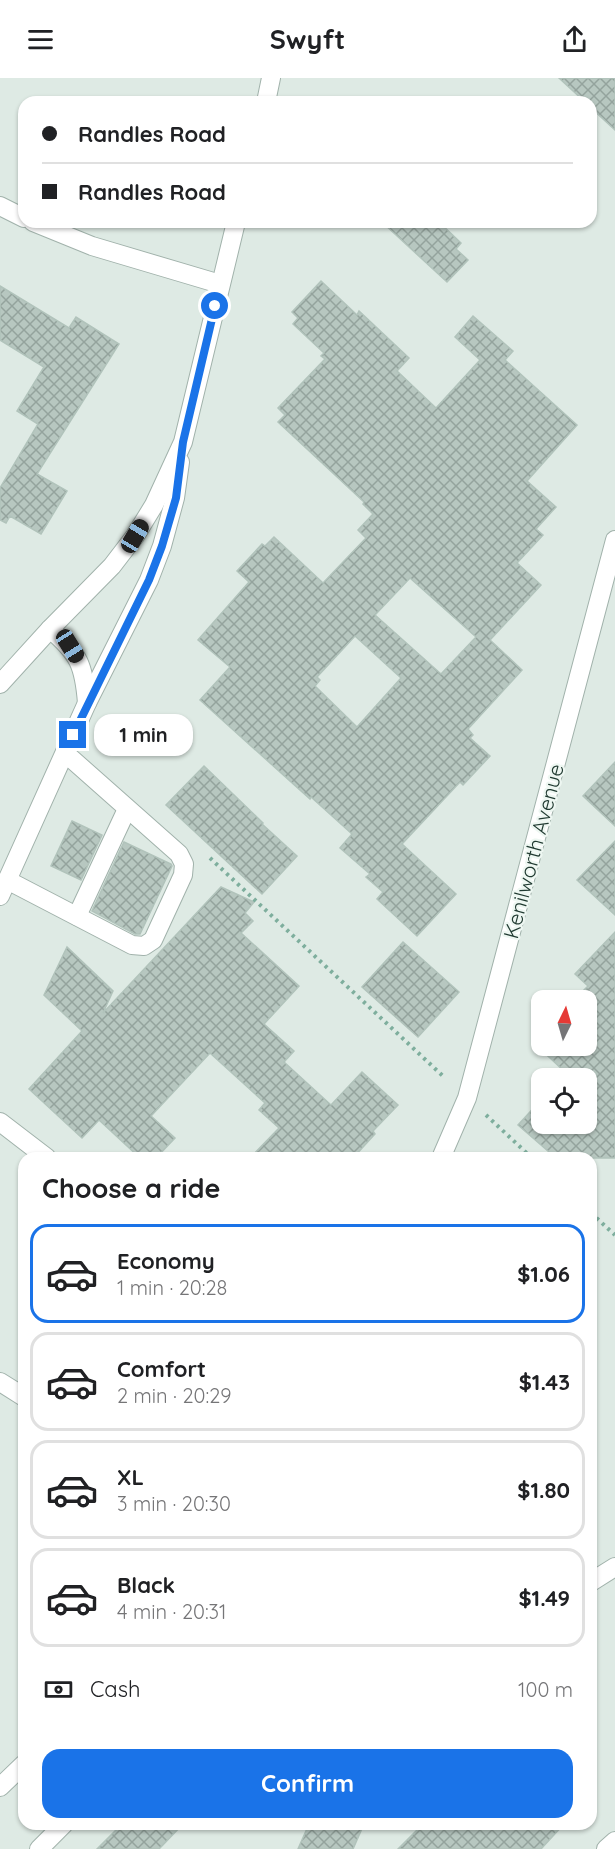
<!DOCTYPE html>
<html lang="en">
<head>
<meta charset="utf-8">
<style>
  :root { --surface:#fff; --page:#f2f2f2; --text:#202124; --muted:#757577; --line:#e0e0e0; --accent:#1a73e8 }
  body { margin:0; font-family:Quicksand,sans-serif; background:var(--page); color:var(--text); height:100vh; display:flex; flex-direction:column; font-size:22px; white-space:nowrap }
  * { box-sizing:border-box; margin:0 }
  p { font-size:20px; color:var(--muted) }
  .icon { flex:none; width:33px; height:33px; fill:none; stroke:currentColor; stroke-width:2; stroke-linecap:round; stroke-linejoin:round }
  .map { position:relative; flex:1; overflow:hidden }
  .drawer { position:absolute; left:18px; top:1074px; width:579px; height:678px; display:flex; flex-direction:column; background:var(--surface); border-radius:18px; box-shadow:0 2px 4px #0004 }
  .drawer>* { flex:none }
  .banner { position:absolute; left:18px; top:18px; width:579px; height:132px; border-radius:18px; box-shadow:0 2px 4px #0004; display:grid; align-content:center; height:132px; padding:0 24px; background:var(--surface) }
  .needle { width:39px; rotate:5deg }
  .tools { position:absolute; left:531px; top:912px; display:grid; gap:12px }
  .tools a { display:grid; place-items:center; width:66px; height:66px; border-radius:12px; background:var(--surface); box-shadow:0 2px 4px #0004; font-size:30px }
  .end { position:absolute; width:27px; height:27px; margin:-14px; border:8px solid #1a73e8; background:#fff; box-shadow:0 0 0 3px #fff }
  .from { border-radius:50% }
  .bubble { position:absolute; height:42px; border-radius:18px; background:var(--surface); box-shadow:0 2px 4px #0004; font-size:20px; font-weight:700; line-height:42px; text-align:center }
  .car { position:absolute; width:18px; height:36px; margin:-18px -9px; border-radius:8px; box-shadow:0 0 4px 2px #0007; background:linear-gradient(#222 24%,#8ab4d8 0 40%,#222 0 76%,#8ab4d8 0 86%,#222 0) }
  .banner b { display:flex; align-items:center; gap:21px; height:57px; font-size:22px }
  .banner b+b { border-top:2px solid var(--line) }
  .banner i { width:15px; height:15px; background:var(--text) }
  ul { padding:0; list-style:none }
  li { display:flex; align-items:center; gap:18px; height:99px; margin:0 12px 9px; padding:0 12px; border:3px solid var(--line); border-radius:18px }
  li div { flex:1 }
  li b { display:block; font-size:22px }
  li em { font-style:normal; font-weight:700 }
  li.selected { border-color:var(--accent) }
  li>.icon { width:54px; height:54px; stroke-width:1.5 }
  h2 { padding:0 24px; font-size:27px; line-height:72px }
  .pay { display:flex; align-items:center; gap:15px; height:66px; padding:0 24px; font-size:22px }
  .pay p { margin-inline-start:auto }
  .primary-button { display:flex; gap:12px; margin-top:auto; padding:12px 24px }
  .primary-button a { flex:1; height:69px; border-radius:18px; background:var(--accent); color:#fff; font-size:24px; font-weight:700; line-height:69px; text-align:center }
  header { display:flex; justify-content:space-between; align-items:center; height:78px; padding:0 24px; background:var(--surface); font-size:27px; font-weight:700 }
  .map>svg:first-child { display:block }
</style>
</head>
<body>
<header><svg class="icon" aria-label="menu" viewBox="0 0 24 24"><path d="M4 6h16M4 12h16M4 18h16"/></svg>Swyft<svg class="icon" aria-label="share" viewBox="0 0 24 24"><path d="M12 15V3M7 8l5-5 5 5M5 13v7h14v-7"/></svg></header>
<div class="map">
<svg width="615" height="1771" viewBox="0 0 615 1771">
  <defs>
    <pattern id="building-cross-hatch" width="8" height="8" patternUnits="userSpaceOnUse" patternTransform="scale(1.5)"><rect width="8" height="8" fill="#b7c7c0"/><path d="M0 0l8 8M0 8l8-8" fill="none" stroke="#94a39d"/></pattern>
  </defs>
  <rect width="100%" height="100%" fill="#deeae4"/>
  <g fill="url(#building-cross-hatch)" stroke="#b1c3bb" stroke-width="1.5" fill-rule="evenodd">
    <path d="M559,0H615V52L591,30V24H585Z"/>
    <path d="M382,144H439L461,165L456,171L468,182L447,204Z"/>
    <path d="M321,203L357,237L359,233L409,280L397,293L436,330L480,282L455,259L473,238L513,273L505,282L577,347L527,403L556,429L536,451L543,457L517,485L541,507L490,562L522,592L468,651L473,657L470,660L490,678L463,707L460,704L402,766L456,816L417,858L377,821L383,814L366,799L370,796L340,770L352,756L311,719L310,721L200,622L230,589L198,562L249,504L237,493L262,466L265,468L274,459L323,505L366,460L358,452L373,436L363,426L364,424L278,344L285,337L278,330L325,281L321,278L324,275L293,246L298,240L292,234ZM410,500L476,559L441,596L375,537ZM355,558L401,600L357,649L315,608L320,602L317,599Z"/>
    <path d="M0,208L69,250L76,239L119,266L37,396L67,413L41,456L10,438L6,445L0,442V410L38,346L17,333L44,289L0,262Z"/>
    <path d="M615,684V748L583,718Z"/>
    <path d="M204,688L263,745L262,746L297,778L262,816L166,727Z"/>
    <path d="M72,743L102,757L81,802L51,788Z"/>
    <path d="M615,763V837L577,802Z"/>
    <path d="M124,764L171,786L172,788L140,856H135L92,833Z"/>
    <path d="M221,809L254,824L245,835L253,843L241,855L299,908L264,946L294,973L284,984L331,1027L362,994L398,1027L373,1053L375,1056L353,1080H250L279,1050L259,1032L265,1025L210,975L151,1038L175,1060L156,1080H140L99,1042L82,1060L29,1011L82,953L44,917L67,869L113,913L103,935Z"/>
    <path d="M615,854V1080H556L518,1047L542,1021V1046H586V1000H560L566,995L534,965L542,957V968H586V922H574L588,908L575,896Z"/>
    <path d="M403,864L459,914L418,959L362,909Z"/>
    <path d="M122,1746H183L159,1771H97Z"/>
    <path d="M309,1746H364L353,1771H298Z"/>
    <path d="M423,1746H564L541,1771H398Z"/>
  </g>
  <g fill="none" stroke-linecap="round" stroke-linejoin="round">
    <g stroke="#a1b2ab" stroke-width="20">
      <g id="minor">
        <path d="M266,24L271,0"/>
        <path d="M0,128L24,140"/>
        <path d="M33,144L92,168L220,206"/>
        <path d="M50,551C79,576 84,587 87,625"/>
        <path d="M0,606L50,551L112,488L135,458L154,427L183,364L236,144"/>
        <path d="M7,802L132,867L144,868L153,862L183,797L184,786L179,776L65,675"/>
        <path d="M0,818L87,625L149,502L162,468L175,420L180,384"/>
        <path d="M77,838L127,731"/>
        <path d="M0,1044L47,1080"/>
        <path d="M441,1080L467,1020L615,462"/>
        <path d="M0,1304L24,1319"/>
        <path d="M591,1504L615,1489"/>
        <path d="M0,1709L24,1686"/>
        <path d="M39,1771L64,1746"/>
        <path d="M606,1771L615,1763"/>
      </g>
    </g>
    <g stroke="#7eae9d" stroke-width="4" stroke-dasharray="3 4.5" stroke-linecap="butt">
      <path d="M210,780L445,1000"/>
      <path d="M486,1037L532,1080"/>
      <path d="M591,1135L615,1157"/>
    </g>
    <use href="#minor" stroke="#fff" stroke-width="18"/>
  </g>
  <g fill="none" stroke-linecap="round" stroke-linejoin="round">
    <path stroke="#1a73e8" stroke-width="8" d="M73,657L149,502L162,468L176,420L183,364L215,228"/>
  </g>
  <g text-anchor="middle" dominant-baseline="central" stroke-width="4.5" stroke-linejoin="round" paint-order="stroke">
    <g font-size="21" fill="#203a31" stroke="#eef7f2">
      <text transform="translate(533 773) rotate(-75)">Kenilworth Avenue</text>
    </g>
  </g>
</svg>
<div class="tools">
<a><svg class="needle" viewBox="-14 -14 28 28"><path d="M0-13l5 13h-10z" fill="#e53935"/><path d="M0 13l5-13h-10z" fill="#757577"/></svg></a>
<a><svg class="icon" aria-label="locate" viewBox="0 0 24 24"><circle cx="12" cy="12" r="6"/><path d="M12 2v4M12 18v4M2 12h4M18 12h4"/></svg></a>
</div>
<i class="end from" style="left:215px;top:228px"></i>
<i class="end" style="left:73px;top:657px"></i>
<div class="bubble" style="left:94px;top:636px;width:99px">1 min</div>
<i class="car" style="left:135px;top:458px;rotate:31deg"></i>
<i class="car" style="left:70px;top:568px;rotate:148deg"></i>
<div class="banner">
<b><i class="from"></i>Randles Road</b>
<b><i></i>Randles Road</b>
</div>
<section class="drawer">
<h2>Choose a ride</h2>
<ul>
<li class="selected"><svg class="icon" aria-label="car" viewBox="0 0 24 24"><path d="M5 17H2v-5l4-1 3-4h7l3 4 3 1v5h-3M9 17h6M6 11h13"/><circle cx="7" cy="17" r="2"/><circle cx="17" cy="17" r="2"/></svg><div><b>Economy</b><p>1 min · 20:28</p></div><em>$1.06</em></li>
<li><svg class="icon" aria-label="car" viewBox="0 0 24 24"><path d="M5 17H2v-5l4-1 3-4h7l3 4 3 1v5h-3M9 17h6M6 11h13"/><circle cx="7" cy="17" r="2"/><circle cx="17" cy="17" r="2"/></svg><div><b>Comfort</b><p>2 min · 20:29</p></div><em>$1.43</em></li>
<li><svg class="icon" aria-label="car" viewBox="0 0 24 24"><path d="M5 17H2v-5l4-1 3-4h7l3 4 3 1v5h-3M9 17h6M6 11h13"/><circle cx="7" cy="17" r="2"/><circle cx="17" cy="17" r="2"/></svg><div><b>XL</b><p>3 min · 20:30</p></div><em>$1.80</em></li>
<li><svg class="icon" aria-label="car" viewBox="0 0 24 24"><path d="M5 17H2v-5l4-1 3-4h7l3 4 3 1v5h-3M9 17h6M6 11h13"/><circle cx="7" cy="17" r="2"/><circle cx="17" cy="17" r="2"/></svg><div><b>Black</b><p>4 min · 20:31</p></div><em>$1.49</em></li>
</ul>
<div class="pay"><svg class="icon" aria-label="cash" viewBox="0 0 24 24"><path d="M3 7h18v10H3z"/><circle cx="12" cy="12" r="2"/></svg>Cash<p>100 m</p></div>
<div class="primary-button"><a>Confirm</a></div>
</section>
</div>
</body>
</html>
